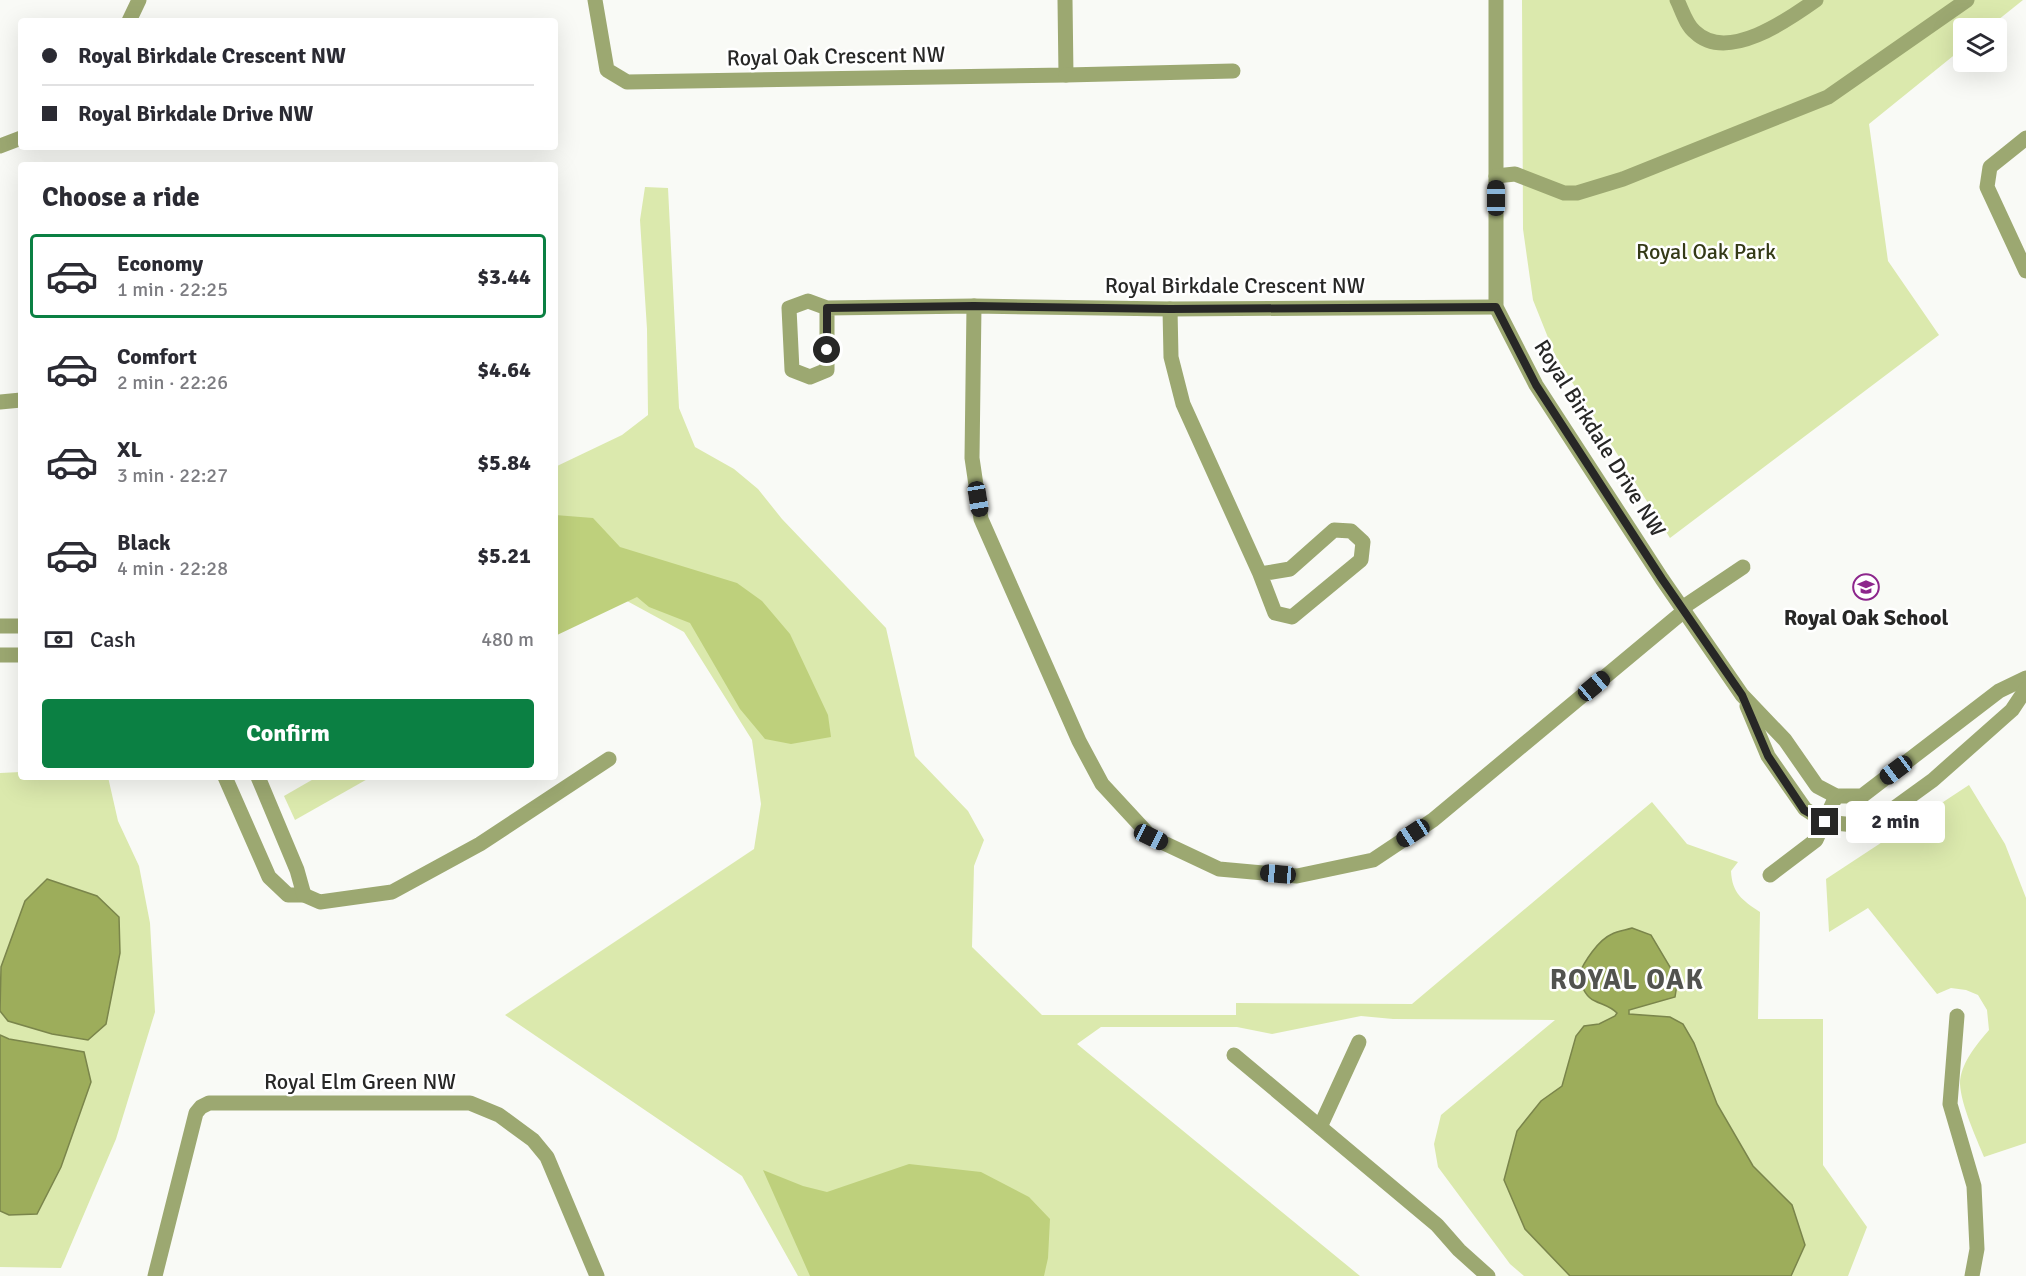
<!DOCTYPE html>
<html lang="en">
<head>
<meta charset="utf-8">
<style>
  :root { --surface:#fff; --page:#f2f2f3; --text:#2b2b33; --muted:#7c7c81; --line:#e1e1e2; --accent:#0b8043 }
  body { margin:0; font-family:Signika,sans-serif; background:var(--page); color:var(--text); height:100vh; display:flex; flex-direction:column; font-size:22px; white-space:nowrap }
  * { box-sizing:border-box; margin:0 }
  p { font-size:20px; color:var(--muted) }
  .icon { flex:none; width:33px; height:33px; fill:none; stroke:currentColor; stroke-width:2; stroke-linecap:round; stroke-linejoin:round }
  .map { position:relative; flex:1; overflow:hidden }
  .details { position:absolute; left:18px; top:162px; width:540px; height:618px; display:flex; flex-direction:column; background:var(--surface); border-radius:6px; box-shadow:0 6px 24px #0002 }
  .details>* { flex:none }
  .banner { position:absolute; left:18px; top:18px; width:540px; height:132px; border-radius:6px; box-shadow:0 6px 24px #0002; display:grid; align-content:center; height:132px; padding:0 24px; background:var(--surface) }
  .fabs { position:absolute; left:1953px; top:18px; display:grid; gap:12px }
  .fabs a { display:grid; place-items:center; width:54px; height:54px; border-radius:6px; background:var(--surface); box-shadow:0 6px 24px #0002; font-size:30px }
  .end { position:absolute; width:27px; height:27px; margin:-14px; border:8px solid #272726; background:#fff; box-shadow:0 0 0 3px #fff }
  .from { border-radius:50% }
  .bubble { position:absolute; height:42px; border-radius:6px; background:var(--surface); box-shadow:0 6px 24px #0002; font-size:20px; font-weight:700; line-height:42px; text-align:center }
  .car { position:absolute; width:18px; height:36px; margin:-18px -9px; border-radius:8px; box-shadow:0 0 4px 2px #0007; background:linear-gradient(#222 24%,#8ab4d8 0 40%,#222 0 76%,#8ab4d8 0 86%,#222 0) }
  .banner b { display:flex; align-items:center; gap:21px; height:57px; font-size:22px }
  .banner b+b { border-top:2px solid var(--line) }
  .banner i { width:15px; height:15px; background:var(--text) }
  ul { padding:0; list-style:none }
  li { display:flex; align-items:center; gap:18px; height:84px; margin:0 12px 9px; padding:0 12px; border:3px solid transparent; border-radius:6px }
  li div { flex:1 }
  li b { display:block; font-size:22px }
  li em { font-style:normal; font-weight:700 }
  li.on { border-color:var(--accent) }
  li>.icon { width:54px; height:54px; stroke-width:1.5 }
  h2 { padding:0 24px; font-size:27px; line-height:72px }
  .pay { display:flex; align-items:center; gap:15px; height:66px; padding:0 24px; font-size:22px }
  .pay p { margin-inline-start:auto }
  .primary-button { display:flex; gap:12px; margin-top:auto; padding:12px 24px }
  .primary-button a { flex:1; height:69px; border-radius:6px; background:var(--accent); color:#fff; font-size:24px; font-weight:700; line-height:69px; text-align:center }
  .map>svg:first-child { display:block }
</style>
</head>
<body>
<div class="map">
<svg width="2026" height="1276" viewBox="0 0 2026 1276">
  <rect width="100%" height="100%" fill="#f9faf6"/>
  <g fill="#dbe9ad">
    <path d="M1522,0H2023L1988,28H1964L1963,48L1869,124L1888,261L1939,335L1670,538L1555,355L1533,300L1523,229Z"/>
    <path d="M645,187L668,188L679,408L695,447L734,469L758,489L782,519L886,628L915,756L968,811L984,840L974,866L972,947L1042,1015H1236V1003L1412,1004L1652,802L1687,844L1738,862L1731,871C1732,893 1742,900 1760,912L1758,1019H1823V1165L1867,1227L1848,1276H1524L1510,1264L1438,1167L1434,1144L1441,1115L1555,1020L1393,1019L1361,1016L1272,1034L1237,1027H1101L1077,1044L1360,1276H798L742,1176L505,1015L754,849L761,804L752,740L684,632L627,601L555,629V467L622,435L648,415L647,329L640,220Z"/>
    <path d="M21,772V777H108L118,821L139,866L150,923L155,1012L116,1139L61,1268L0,1267V773Z"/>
    <path d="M317,777H371L295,820L284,796Z"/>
    <path d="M1969,785L2005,844L2026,898V1143L1984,1157C1976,1137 1961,1105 1960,1084C1960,1064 1977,1044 1989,1030L1987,1010L1978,995L1966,990L1951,988L1937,994L1868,908L1829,932L1826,879Z"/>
  </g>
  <g fill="#bed07c">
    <path d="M555,515L593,518L620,547L737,583L762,601L790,634L828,715L831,737L791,744L765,739L740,709L690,623L649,607L637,597L555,636Z"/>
    <path d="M909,1164L981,1172L1029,1197L1050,1219L1048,1258L1044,1276H810L763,1170L803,1186L827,1192Z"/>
  </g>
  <g fill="#9dad5b" stroke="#7a854b" stroke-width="1.5">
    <path d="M47,879L97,896L119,917L120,953L106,1024L88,1040L52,1034L8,1021L0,1011L1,967L25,901Z"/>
    <path d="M1632,928L1651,935L1673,972L1677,984L1675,997L1629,1010V1014L1670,1017L1683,1024L1694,1043L1717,1104L1753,1166L1792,1205L1805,1245L1791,1276H1570L1525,1229L1504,1180L1517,1131L1541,1101L1562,1086L1576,1036L1584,1026L1599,1024L1615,1016L1617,1013C1610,1006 1603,1005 1595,1001C1585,997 1582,986 1578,976C1584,962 1598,940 1612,934C1618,931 1626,930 1632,928Z"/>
    <path d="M0,1035L9,1039L84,1052L91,1082L61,1167L37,1214L9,1215L0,1211Z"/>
  </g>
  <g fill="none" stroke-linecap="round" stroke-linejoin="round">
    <g stroke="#9ca871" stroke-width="15">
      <path d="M595,0L607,70L627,82L1066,75L1065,0"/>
      <path d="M1496,0V307L1536,385L1662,579L1742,695L1785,740L1817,786L1836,796H1862L1999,691L2026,678"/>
      <path d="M1677,0C1682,10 1686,25 1695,32C1727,63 1788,20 1816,0"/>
      <path d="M129,21L139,0"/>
      <path d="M1066,75L1233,71"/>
      <path d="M2026,138L1990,167L1987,187L2026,271"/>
      <path d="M0,146L21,138"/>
      <path d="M1496,176L1515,174L1564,193H1577L1623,179L1828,97L1967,0"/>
      <path d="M974,306L972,458L981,519L1079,741L1102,784L1151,837L1219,869L1297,876L1373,860L1433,820L1684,611"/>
      <path d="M827,308V370L810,377L792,370L789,308L808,301L827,308L974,306L1170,309L1496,307"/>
      <path d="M1170,309L1171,357L1183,404L1260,574L1275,613L1292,617L1361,560L1363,542L1351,531L1334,530L1290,569L1260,574"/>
      <path d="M0,402L21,400"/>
      <path d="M1682,608L1743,567"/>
      <path d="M0,626H21"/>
      <path d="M0,655H21"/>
      <path d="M1747,706L1768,756L1805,809L1825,822L1855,825L1875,822L1933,780L2012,710L2026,689"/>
      <path d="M225,777L269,877L288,895H304L320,902L392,892L480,844L609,759"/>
      <path d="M258,777L297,870L304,895"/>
      <path d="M1770,875L1816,840L1836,796"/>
      <path d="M1957,1016L1950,1104L1974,1186L1977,1249L1972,1276"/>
      <path d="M1234,1055L1437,1225L1459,1250L1488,1276"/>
      <path d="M1320,1127L1359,1042"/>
      <path d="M155,1276L196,1113L201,1107L209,1103H470L499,1115L533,1140L547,1157L597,1276"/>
    </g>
  </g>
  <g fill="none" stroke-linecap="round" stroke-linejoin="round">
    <path stroke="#272726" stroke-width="8" d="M827,350V308L974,306L1170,309L1496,307L1536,385L1662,579L1742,695L1768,756L1804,810L1825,822"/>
  </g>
  <defs>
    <g id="school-ring" transform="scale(1.35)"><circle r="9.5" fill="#fff" stroke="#8d268c" stroke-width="1.5"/><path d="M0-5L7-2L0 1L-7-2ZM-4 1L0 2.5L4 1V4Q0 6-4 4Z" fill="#8d268c"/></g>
  </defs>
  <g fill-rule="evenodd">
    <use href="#school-ring" x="1866" y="587"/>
  </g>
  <g text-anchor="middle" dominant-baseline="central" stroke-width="5" stroke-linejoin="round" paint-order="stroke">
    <g font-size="22" fill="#272726" stroke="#fff">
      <text transform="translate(836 56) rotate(-1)">Royal Oak Crescent NW</text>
      <text x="1235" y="285">Royal Birkdale Crescent NW</text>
      <text transform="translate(1600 438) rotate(58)">Royal Birkdale Drive NW</text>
      <text x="360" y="1081">Royal Elm Green NW</text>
    </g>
    <g font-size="22" fill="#343a17" stroke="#fff">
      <text x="1706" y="251">Royal Oak Park</text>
    </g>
    <g font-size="22" font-weight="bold" fill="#272726" stroke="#fff">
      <text x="1866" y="617">Royal Oak School</text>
    </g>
    <g font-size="28" font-weight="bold" letter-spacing="1.5" fill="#52534f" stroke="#fff">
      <text x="1627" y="980">ROYAL OAK</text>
    </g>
  </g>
</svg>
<div class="fabs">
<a><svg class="icon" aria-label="layers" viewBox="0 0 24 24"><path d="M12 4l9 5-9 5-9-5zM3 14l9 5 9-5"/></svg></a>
</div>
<i class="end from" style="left:827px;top:350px"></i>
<i class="end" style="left:1825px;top:822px"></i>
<div class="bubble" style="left:1846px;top:801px;width:99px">2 min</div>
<i class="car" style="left:1496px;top:198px;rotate:0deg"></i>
<i class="car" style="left:978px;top:499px;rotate:171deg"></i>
<i class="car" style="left:1594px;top:686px;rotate:50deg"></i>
<i class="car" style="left:1896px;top:770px;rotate:233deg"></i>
<i class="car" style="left:1413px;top:833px;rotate:237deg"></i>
<i class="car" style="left:1151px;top:837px;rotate:116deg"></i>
<i class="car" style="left:1278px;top:874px;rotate:275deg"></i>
<div class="banner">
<b><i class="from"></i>Royal Birkdale Crescent NW</b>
<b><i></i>Royal Birkdale Drive NW</b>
</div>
<section class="details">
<h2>Choose a ride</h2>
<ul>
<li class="on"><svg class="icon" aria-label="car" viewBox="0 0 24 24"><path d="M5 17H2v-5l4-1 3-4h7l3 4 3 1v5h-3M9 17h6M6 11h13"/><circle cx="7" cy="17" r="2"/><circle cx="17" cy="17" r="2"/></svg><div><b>Economy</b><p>1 min · 22:25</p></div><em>$3.44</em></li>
<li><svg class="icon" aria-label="car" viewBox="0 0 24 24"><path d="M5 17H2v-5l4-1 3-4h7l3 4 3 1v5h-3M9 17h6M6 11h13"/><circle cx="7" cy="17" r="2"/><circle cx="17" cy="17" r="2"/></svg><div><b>Comfort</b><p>2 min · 22:26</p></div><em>$4.64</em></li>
<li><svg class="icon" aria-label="car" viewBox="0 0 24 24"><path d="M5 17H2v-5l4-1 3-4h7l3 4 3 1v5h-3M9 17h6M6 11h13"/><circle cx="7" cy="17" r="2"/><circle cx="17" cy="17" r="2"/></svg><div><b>XL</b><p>3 min · 22:27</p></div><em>$5.84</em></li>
<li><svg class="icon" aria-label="car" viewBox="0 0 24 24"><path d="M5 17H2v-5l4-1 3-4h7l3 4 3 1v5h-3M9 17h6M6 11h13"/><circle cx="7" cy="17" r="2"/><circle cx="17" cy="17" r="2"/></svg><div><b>Black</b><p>4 min · 22:28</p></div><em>$5.21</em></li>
</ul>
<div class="pay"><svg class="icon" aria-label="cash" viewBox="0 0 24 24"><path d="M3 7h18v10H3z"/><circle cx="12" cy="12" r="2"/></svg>Cash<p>480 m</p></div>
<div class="primary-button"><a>Confirm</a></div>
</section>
</div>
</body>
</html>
